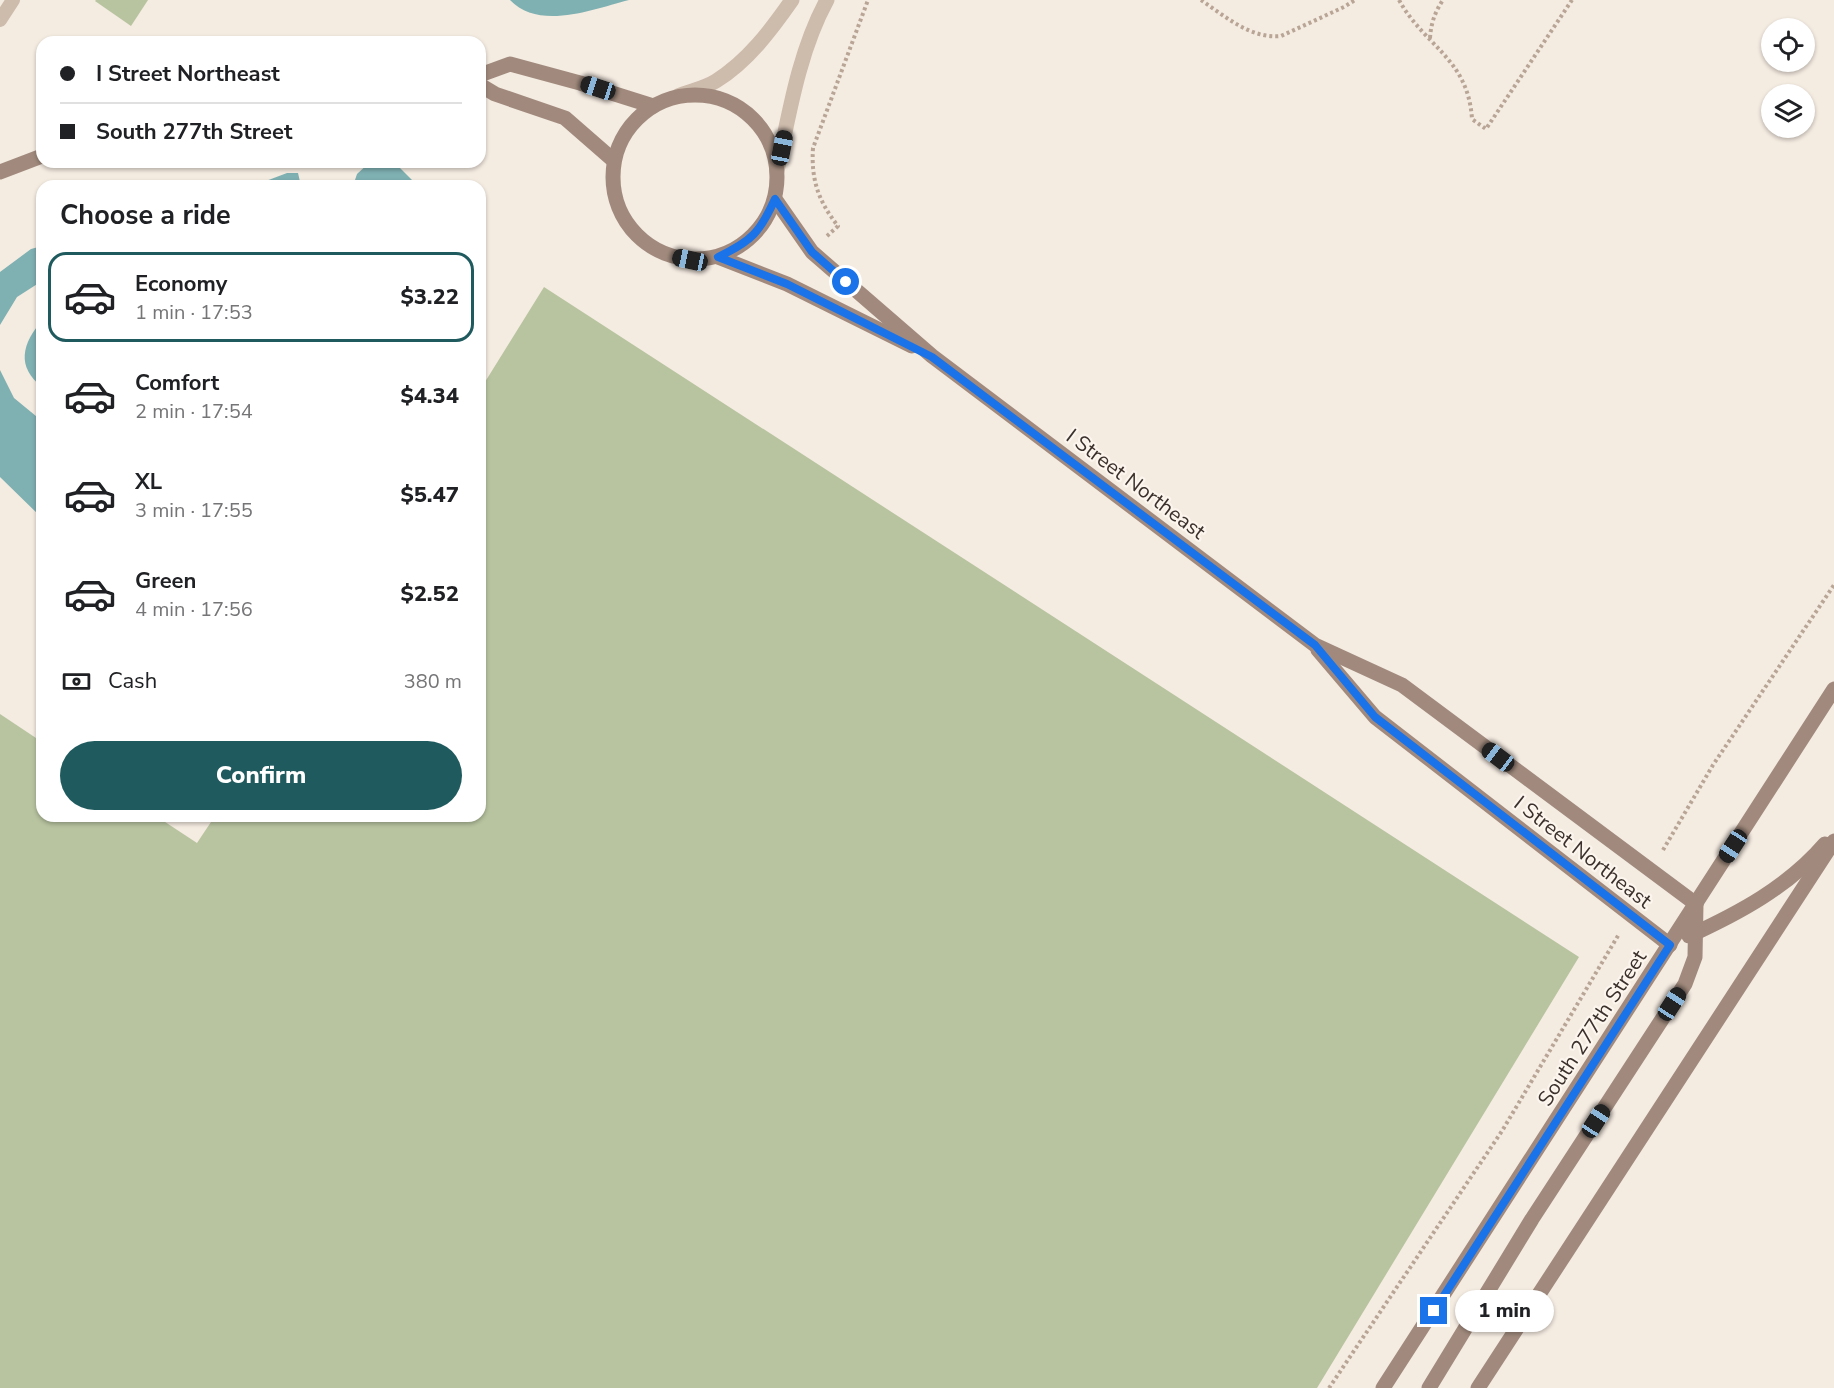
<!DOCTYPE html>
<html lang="en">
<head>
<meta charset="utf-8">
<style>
  :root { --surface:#fff; --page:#f2f2f2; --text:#202124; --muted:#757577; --line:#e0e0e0; --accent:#1f5a5e }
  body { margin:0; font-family:"Nunito Sans",sans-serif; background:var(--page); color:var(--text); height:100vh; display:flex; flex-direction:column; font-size:22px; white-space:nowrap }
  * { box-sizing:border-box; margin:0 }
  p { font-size:20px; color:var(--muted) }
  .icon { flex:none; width:33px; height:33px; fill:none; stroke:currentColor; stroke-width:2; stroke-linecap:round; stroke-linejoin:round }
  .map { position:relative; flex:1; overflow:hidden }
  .sheet { position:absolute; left:36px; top:180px; width:450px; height:642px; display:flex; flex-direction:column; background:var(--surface); border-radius:18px; box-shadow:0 2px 4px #0004 }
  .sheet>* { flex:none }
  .guide { position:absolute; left:36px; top:36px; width:450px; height:132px; border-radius:18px; box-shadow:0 2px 4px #0004; display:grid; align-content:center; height:132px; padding:0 24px; background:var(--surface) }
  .controls { position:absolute; left:1761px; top:18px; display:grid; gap:12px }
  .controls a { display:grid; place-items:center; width:54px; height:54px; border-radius:50%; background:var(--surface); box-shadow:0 2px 4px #0004; font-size:30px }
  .end { position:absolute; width:27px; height:27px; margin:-14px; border:8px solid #1a73e8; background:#fff; box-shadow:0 0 0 3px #fff }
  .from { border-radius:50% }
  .bubble { position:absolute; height:42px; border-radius:21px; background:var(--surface); box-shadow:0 2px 4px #0004; font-size:20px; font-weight:800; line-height:42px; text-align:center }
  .car { position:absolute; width:18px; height:36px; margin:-18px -9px; border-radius:8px; box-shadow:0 0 4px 2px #0007; background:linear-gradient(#222 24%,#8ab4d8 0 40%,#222 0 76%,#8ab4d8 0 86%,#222 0) }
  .guide b { display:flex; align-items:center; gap:21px; height:57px; font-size:22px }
  .guide b+b { border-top:2px solid var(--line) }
  .guide i { width:15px; height:15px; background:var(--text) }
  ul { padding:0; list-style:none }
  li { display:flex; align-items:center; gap:18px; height:90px; margin:0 12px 9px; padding:0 12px; border:3px solid transparent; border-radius:18px }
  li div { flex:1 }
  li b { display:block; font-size:22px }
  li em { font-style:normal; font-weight:800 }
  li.on { border-color:var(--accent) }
  li>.icon { width:54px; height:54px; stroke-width:1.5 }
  h2 { padding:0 24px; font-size:27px; line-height:72px }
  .pay { display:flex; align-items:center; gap:15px; height:66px; padding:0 24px; font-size:22px }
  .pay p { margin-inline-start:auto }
  .action { display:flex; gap:12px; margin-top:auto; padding:12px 24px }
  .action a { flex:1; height:69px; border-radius:36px; background:var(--accent); color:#fff; font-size:24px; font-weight:800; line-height:69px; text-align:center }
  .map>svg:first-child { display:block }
</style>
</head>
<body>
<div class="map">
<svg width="1834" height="1388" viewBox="0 0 1834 1388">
  <rect width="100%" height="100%" fill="#f4ebe1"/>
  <g fill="#b8c4a0">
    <path d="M96,0H148L131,26L95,1Z"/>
    <path d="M544,287L1579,957L1317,1388H0V714L42,742V816H156L197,843L215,816H480V390Z"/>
  </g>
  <g fill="#7fb0b2">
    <path d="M510,0H629C594,9 539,31 510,0Z"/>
    <path d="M370,162H394L418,186H353L357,174Z"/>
    <path d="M287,173H298L301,186H253Z"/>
    <path d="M42,246V281L17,297L0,325V272L31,249Z"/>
    <path d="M42,321V387C16,367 22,343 42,321Z"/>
    <path d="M0,370L14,398L42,421V518L0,477Z"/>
  </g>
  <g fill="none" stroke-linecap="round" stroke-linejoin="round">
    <g stroke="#b9a596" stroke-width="4" stroke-dasharray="3 3" stroke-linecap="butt">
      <path d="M1201,0C1225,16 1250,39 1281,36L1344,7L1355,0"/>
      <path d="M1399,0C1425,47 1468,58 1472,119L1486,129L1572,0"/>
      <path d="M1430,38C1431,23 1435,12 1443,0"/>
      <path d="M827,236L838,226C818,201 811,179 813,148L868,0"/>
      <path d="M1663,850L1713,765L1834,585"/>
      <path d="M1329,1388L1502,1131L1619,934"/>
    </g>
    <path stroke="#cdbbac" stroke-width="14" d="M0,20L13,0"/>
    <g stroke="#cdbbac" stroke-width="15">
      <path d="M678,96C690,91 705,88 716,81C748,61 771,30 792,0"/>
      <path d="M777,171C789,114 799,51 827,0"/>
    </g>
    <g stroke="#a18a7d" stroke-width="15">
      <path d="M480,75L510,64L580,83L653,106"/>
      <path d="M480,85L495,94L565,118L612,159"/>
      <circle cx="695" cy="177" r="82"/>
      <path d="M0,172L42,156"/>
      <path d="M775,199L812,252L932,356L1315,645L1402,685L1696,904"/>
      <path d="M718,257L787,284L912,346"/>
      <path d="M1318,650L1375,717L1670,945"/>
      <path d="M1689,936C1739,913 1788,887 1825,844"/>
      <path d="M1383,1388L1834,689"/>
      <path d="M1429,1388L1532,1219L1685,984L1695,957L1696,904"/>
      <path d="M1478,1388L1834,841"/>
    </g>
  </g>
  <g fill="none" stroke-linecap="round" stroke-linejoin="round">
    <path stroke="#1a73e8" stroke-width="8" d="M846,282L812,252L775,199C760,232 752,241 718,257L787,284L932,357L1315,645L1375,717L1670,945L1434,1311"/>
  </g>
  <g text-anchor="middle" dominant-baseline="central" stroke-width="4.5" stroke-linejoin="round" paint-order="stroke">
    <g font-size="21" fill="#3b302b" stroke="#fbf5ee">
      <text transform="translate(1136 484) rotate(37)">I Street Northeast</text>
      <text transform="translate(1583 852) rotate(38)">I Street Northeast</text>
      <text transform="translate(1592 1028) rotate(-57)">South 277th Street</text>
    </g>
  </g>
</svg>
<div class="controls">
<a><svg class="icon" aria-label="locate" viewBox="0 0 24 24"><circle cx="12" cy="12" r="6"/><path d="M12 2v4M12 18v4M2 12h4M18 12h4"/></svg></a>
<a><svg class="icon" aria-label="layers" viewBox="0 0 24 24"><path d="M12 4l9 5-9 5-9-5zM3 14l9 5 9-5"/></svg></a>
</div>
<i class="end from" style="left:846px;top:282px"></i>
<i class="end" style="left:1434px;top:1311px"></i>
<div class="bubble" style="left:1455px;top:1290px;width:99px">1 min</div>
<i class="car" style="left:598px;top:88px;rotate:288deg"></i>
<i class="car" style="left:782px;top:148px;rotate:11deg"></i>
<i class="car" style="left:690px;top:260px;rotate:282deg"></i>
<i class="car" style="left:1498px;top:757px;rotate:307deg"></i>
<i class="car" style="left:1733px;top:846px;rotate:213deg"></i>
<i class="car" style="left:1672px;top:1004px;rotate:33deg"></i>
<i class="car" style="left:1596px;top:1121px;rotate:33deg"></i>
<div class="guide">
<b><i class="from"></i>I Street Northeast</b>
<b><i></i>South 277th Street</b>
</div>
<section class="sheet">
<h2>Choose a ride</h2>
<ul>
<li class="on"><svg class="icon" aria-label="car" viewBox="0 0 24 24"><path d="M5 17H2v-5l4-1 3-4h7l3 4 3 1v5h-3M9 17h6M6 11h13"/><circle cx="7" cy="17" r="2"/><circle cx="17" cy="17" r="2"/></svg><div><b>Economy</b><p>1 min · 17:53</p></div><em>$3.22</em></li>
<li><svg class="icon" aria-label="car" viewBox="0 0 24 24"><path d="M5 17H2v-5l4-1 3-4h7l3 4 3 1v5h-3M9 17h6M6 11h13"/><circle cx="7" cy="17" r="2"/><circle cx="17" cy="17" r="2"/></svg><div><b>Comfort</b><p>2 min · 17:54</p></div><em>$4.34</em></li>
<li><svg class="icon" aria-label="car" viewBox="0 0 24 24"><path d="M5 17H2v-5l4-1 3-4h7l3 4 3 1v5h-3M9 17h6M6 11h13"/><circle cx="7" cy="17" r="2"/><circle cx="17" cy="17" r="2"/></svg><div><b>XL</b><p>3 min · 17:55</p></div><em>$5.47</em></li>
<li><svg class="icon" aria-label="car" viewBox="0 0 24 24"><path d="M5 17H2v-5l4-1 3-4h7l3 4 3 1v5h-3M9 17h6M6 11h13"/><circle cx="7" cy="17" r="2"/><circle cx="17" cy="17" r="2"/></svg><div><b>Green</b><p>4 min · 17:56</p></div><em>$2.52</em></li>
</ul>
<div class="pay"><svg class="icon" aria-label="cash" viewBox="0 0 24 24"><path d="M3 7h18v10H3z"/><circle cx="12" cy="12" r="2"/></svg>Cash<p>380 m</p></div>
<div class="action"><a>Confirm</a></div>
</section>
</div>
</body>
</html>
